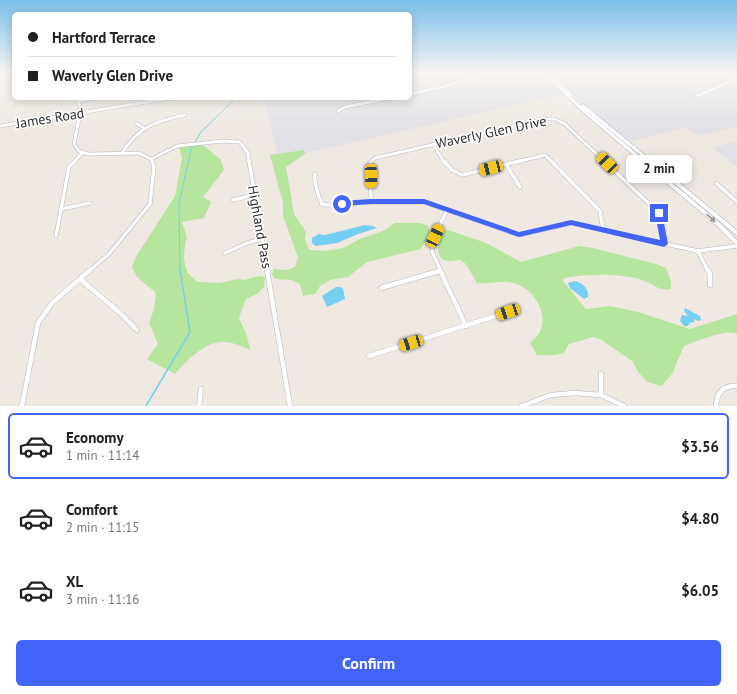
<!DOCTYPE html>
<html lang="en">
<head>
<meta charset="utf-8">
<style>
  :root { --surface:#fff; --page:#f6f6f6; --text:#202124; --muted:#757577; --line:#e0e0e0; --accent:#4264fb }
  body { margin:0; font-family:"PT Sans",sans-serif; background:var(--page); color:var(--text); height:100vh; display:flex; flex-direction:column; font-size:15px; white-space:nowrap }
  * { box-sizing:border-box; margin:0 }
  p { font-size:13px; color:var(--muted) }
  .icon { flex:none; width:22px; height:22px; fill:none; stroke:currentColor; stroke-width:2; stroke-linecap:round; stroke-linejoin:round }
  .map { position:relative; height:406px; overflow:hidden }
  .side { display:flex; flex-direction:column; background:var(--surface); flex:1 }
  .side>* { flex:none }
  .top-card { position:absolute; left:12px; top:12px; width:400px; height:88px; border-radius:6px; box-shadow:0 2px 10px #0003; display:grid; align-content:center; height:88px; padding:0 16px; background:var(--surface) }
  .end { position:absolute; width:18px; height:18px; margin:-9px; border:5px solid #4264fb; background:#fff; box-shadow:0 0 0 2px #fff }
  .from { border-radius:50% }
  .bubble { position:absolute; height:28px; border-radius:6px; background:var(--surface); box-shadow:0 2px 10px #0003; font-size:13px; font-weight:700; line-height:28px; text-align:center }
  .car { position:absolute; width:12px; height:24px; margin:-12px -6px; border-radius:5px; box-shadow:0 0 3px 1px #0007; background:linear-gradient(#f5c518 24%,#345 0 40%,#f5c518 0 76%,#345 0 86%,#f5c518 0) }
  .top-card b { display:flex; align-items:center; gap:14px; height:38px; font-size:15px }
  .top-card b+b { border-top:1px solid var(--line) }
  .top-card i { width:10px; height:10px; background:var(--text) }
  ul { padding:7px 0 0; list-style:none }
  li { display:flex; align-items:center; gap:12px; height:66px; margin:0 8px 6px; padding:0 8px; border:2px solid transparent; border-radius:6px }
  li div { flex:1 }
  li b { display:block; font-size:15px }
  li em { font-style:normal; font-weight:700 }
  li.selected { border-color:var(--accent) }
  li>.icon { width:36px; height:36px; stroke-width:1.5 }
  .button { display:flex; gap:8px; margin-top:auto; padding:8px 16px }
  .button a { flex:1; height:46px; border-radius:6px; background:var(--accent); color:#fff; font-size:16px; font-weight:700; line-height:46px; text-align:center }
  .map>svg:first-child { display:block }
</style>
</head>
<body>
<div class="map">
<svg width="737" height="406" viewBox="0 0 737 406">
  <rect width="100%" height="100%" fill="#efe9e1"/>
  <g fill="#e3e1e8">
    <path d="M410,73H737V126L698,136L687,127L628,142L570,93L279,159L264,98H410Z"/>
    <path d="M737,141V167L713,148Z"/>
  </g>
  <g fill="#b6e59e">
    <path d="M202,144L221,160L224,170L203,197L211,202L204,218L182,222L187,237L185,245L184,256L185,266L188,273L197,282L220,283L237,279L244,280L259,276L265,277L264,287L257,294L246,299L239,318L247,336L250,350C241,346 229,341 220,342C204,343 185,362 175,374L147,359L158,344L149,323L154,309L156,293L137,277L132,267L137,255L175,196L182,158L179,148Z"/>
    <path d="M304,150L305,154L286,167L294,214L306,232L305,239L309,250L326,251L343,248L362,238L383,231L395,223H420L428,226L430,232L421,249L367,262L348,277L330,280L320,286L315,294L303,296L300,284L291,280L275,279L272,274L274,269L287,270L295,267L298,257L283,216V203L270,155Z"/>
    <path d="M448,230L486,243L521,262L579,246L593,248L656,264L666,268L671,281V289C656,291 655,284 642,280C620,273 587,274 564,278L563,281L586,309L610,306L638,312L690,329L737,314V334C727,328 695,342 684,346L672,374L661,386L648,382L639,373L632,361L600,339L593,337L569,344L564,353L555,355H537L530,343C533,340 538,336 540,332C549,309 531,285 508,282C498,281 487,284 477,283L466,264L460,260C456,260 450,262 447,261C432,257 440,240 443,232Z"/>
  </g>
  <g fill="#75cff0">
    <path d="M365,225L373,226L377,228L358,234L337,243L316,246L312,243V238L319,234L325,235Z"/>
    <path d="M575,281C583,283 589,289 588,297L584,299L570,288L568,283Z"/>
    <path d="M336,287H340L343,289L345,299L327,307L322,296Z"/>
    <path d="M685,308L700,316L701,320L698,321L694,319V322L690,323L688,326H684L680,321L682,315L688,316L684,311Z"/>
  </g>
  <g fill="none" stroke-linecap="round" stroke-linejoin="round">
    <g stroke="#75cff0" stroke-width="1">
      <path d="M195,142L201,132L236,98"/>
      <path d="M180,271L179,204L191,149L194,145"/>
    </g>
    <path stroke="#75cff0" stroke-width="1.5" d="M146,406L190,332L180,270"/>
    <g stroke="#b4b7c1" stroke-width="4">
      <g id="minor-far2">
        <path d="M410,94L439,88L491,73"/>
        <path d="M697,96L727,83L737,74"/>
        <path d="M77,98L81,108L74,144L79,151L88,154L139,153L151,159L152,162"/>
        <path d="M78,101L95,98"/>
        <path d="M338,111L345,107L390,98"/>
        <path d="M136,123L144,128"/>
        <path d="M0,126L171,98"/>
        <path d="M433,144L444,162"/>
        <path d="M122,153C138,127 156,121 185,115"/>
        <path d="M151,159L177,146L223,141L240,142L248,153L249,162"/>
        <path d="M74,162L82,153"/>
        <path d="M371,162L375,158L545,119H555L565,124L605,162"/>
        <path d="M516,162L545,155L552,162"/>
      </g>
    </g>
    <g stroke="#b4b7c1" stroke-width="4.5">
      <g id="minor-far1">
        <path d="M249,161L268,271"/>
        <path d="M444,161L452,170L462,175L520,161"/>
        <path d="M551,161L600,211L603,230"/>
        <path d="M604,161L659,213L664,244"/>
        <path d="M506,164L520,187"/>
        <path d="M315,174C314,185 318,195 322,204L327,205L371,202H424L519,235L571,223L698,251L737,246"/>
        <path d="M716,183L737,202"/>
        <path d="M233,200L254,195"/>
        <path d="M371,202L370,163L372,161"/>
        <path d="M61,209L90,203"/>
        <path d="M56,236L69,167L75,161"/>
        <path d="M698,251L708,271"/>
        <path d="M225,253L247,243L262,239"/>
        <path d="M89,271L109,254L150,204L154,167L152,161"/>
        <path d="M441,271L432,252L435,236L447,210"/>
      </g>
    </g>
    <g stroke="#b4b7c1" stroke-width="5.5">
      <g id="minor">
        <path d="M267,270L290,406"/>
        <path d="M440,270L466,326"/>
        <path d="M708,270L710,274V285"/>
        <path d="M80,279L120,313L137,330"/>
        <path d="M381,288L439,271"/>
        <path d="M369,356L508,312"/>
        <path d="M601,374V395"/>
        <path d="M22,406L38,323L52,303L90,270"/>
        <path d="M199,406L201,389"/>
        <path d="M522,406L551,395L575,393L601,395L624,406"/>
        <path d="M716,406C717,393 723,385 737,386"/>
      </g>
    </g>
    <g stroke="#b4b7c1" stroke-width="4.5">
      <g id="tertiary-far1">
        <path d="M544,73L584,111L644,162"/>
        <path d="M548,73L571,95"/>
        <path d="M583,106L651,162"/>
      </g>
    </g>
    <g stroke="#b4b7c1" stroke-width="5">
      <g id="tertiary">
        <path d="M643,161L717,223L737,243"/>
        <path d="M650,161L737,233"/>
      </g>
    </g>
    <use href="#minor-far2" stroke="#fff" stroke-width="3"/>
    <use href="#minor-far1" stroke="#fff" stroke-width="3.5"/>
    <use href="#minor" stroke="#fff" stroke-width="4.5"/>
    <use href="#tertiary-far1" stroke="#fff" stroke-width="3.5"/>
    <use href="#tertiary" stroke="#fff" stroke-width="4"/>
  </g>
  <defs><path id="oneway-solid" d="M-6-.8H1V-3.2L6.5 0L1 3.2V.8H-6Z"/></defs>
  <use fill="#969696" href="#oneway-solid" transform="translate(711 218) rotate(41)"/>
  <linearGradient id="sky" x2="0" y2="1"><stop stop-color="#7abfeb"/><stop offset="0.56" stop-color="#f8f5f2"/><stop offset="1" stop-color="#f8f5f2" stop-opacity="0"/></linearGradient>
  <rect width="737" height="130" fill="url(#sky)"/>
  <path fill="#4264fb" d="M371,199H424L519,232L571,220L660,240L655,213L659,210L662,213L668,244L664,247L571,225L519,237L424,204H371L342,206L338,204L342,201Z"/>
  <g text-anchor="middle" dominant-baseline="central" stroke-width="3" stroke-linejoin="round" paint-order="stroke">
    <g font-size="14" fill="#2e2e2e" stroke="#fff">
      <text transform="translate(50 118) rotate(-9)">James Road</text>
      <text transform="translate(491 132) rotate(-12)">Waverly Glen Drive</text>
      <text transform="translate(260 227) rotate(80)">Highland Pass</text>
    </g>
  </g>
</svg>
<i class="end from" style="left:342px;top:204px"></i>
<i class="end" style="left:659px;top:213px"></i>
<div class="bubble" style="left:626px;top:155px;width:66px">2 min</div>
<i class="car" style="left:607px;top:163px;rotate:314deg"></i>
<i class="car" style="left:491px;top:168px;rotate:256deg"></i>
<i class="car" style="left:371px;top:176px;rotate:178deg"></i>
<i class="car" style="left:435px;top:236px;rotate:25deg"></i>
<i class="car" style="left:508px;top:312px;rotate:252deg"></i>
<i class="car" style="left:411px;top:343px;rotate:253deg"></i>
<div class="top-card">
<b><i class="from"></i>Hartford Terrace</b>
<b><i></i>Waverly Glen Drive</b>
</div>
</div>
<section class="side">
<ul>
<li class="selected"><svg class="icon" aria-label="car" viewBox="0 0 24 24"><path d="M5 17H2v-5l4-1 3-4h7l3 4 3 1v5h-3M9 17h6M6 11h13"/><circle cx="7" cy="17" r="2"/><circle cx="17" cy="17" r="2"/></svg><div><b>Economy</b><p>1 min · 11:14</p></div><em>$3.56</em></li>
<li><svg class="icon" aria-label="car" viewBox="0 0 24 24"><path d="M5 17H2v-5l4-1 3-4h7l3 4 3 1v5h-3M9 17h6M6 11h13"/><circle cx="7" cy="17" r="2"/><circle cx="17" cy="17" r="2"/></svg><div><b>Comfort</b><p>2 min · 11:15</p></div><em>$4.80</em></li>
<li><svg class="icon" aria-label="car" viewBox="0 0 24 24"><path d="M5 17H2v-5l4-1 3-4h7l3 4 3 1v5h-3M9 17h6M6 11h13"/><circle cx="7" cy="17" r="2"/><circle cx="17" cy="17" r="2"/></svg><div><b>XL</b><p>3 min · 11:16</p></div><em>$6.05</em></li>
</ul>
<div class="button"><a>Confirm</a></div>
</section>
</body>
</html>
